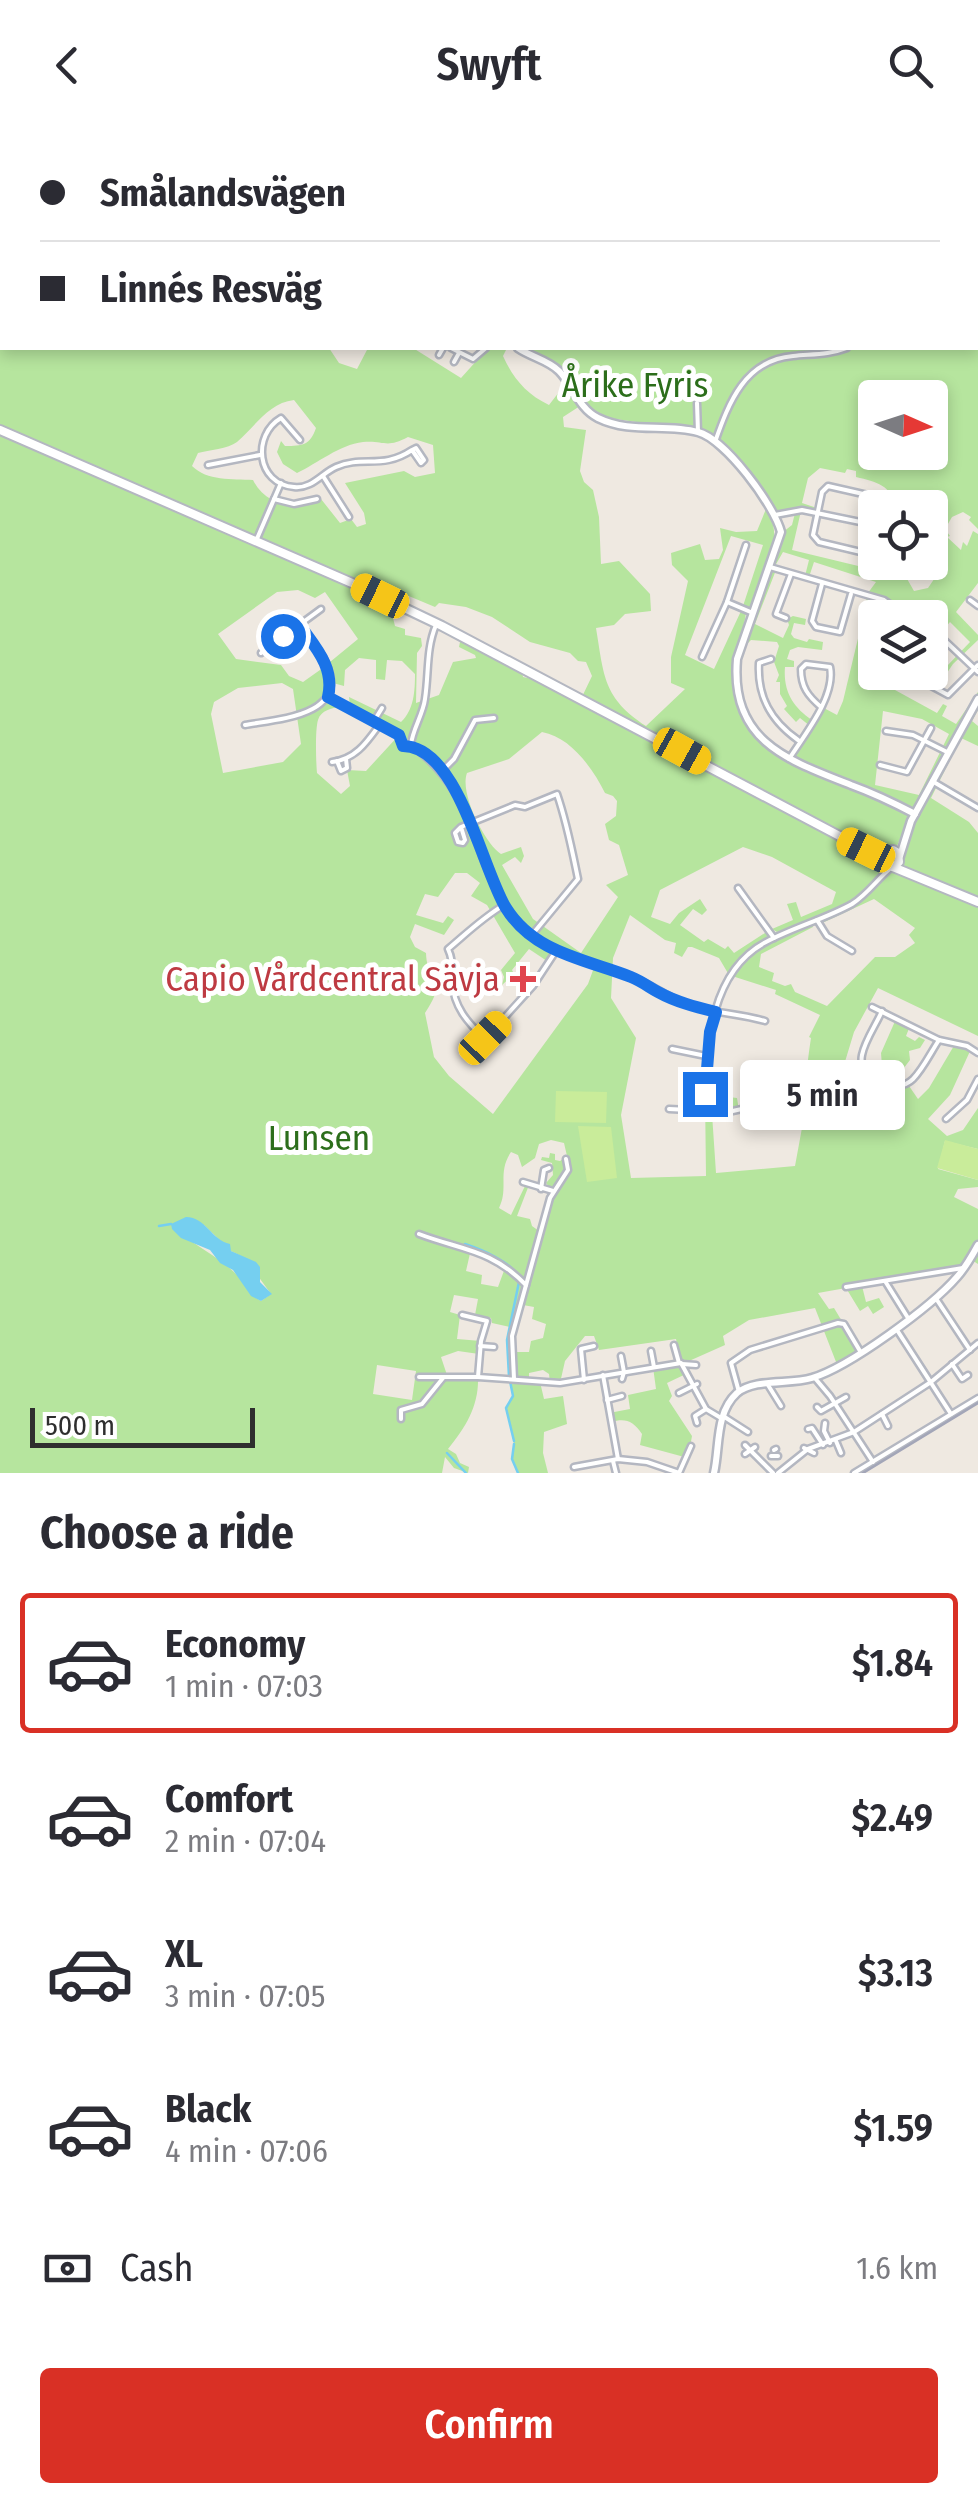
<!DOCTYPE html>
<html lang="en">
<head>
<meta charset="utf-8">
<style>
  :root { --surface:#fff; --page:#f7f7f7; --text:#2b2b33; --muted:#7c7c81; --line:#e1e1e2; --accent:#d93025 }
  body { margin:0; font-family:"Fira Sans Condensed",sans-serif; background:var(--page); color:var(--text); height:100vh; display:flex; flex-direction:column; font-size:38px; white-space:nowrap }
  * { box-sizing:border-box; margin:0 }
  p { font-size:32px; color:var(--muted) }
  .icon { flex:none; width:55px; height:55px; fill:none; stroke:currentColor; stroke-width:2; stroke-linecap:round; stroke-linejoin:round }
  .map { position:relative; height:1343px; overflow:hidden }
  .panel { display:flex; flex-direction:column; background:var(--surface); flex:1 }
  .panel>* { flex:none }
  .banner { position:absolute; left:0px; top:0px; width:980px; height:220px; box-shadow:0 5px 15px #0003; display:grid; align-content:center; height:220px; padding:0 40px; background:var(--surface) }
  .needle { width:65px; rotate:93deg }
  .tools { position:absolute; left:858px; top:250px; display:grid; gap:20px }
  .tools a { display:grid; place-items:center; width:90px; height:90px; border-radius:10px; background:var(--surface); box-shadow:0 5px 15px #0003; font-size:50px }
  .scale { position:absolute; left:30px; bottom:25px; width:225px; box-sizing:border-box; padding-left:10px; border:5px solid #2e2e2e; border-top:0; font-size:28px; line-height:35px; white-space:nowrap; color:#2e2e2e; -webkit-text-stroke:8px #fff; paint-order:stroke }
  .end { position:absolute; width:45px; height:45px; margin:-22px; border:12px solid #1a73e8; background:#fff; box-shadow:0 0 0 5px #fff }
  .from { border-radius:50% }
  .bubble { position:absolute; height:70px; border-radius:10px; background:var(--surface); box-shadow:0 5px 15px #0003; font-size:32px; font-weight:600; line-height:70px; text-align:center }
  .car { position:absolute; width:30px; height:60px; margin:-30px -15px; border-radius:12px; box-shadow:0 0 8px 2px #0007; background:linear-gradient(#f5c518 24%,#345 0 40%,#f5c518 0 76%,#345 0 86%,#f5c518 0) }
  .banner b { display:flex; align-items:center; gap:35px; height:95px; font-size:38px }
  .banner b+b { border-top:2px solid var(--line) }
  .banner i { width:25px; height:25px; background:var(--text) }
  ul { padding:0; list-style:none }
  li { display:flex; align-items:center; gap:30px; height:140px; margin:0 20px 15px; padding:0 20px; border:5px solid transparent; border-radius:10px }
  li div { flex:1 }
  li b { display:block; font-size:38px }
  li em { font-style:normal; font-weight:600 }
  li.active { border-color:var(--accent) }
  li>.icon { width:90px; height:90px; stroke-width:1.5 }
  h2 { padding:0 40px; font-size:45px; line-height:120px }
  .pay { display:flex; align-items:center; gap:25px; height:110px; padding:0 40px; font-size:38px }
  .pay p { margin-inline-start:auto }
  .action { display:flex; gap:20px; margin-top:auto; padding:20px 40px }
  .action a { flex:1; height:115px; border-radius:10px; background:var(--accent); color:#fff; font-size:40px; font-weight:600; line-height:115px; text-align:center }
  header { display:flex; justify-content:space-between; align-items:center; height:130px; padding:0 40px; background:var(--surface); font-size:45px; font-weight:600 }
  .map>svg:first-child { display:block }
</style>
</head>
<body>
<header><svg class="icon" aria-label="back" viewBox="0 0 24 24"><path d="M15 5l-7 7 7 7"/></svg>Swyft<svg class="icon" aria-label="search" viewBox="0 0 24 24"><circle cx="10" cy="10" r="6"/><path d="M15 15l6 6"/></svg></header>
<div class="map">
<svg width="978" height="1343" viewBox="0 0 978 1343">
  <rect width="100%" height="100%" fill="#efe9e1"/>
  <g fill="#b6e59e" fill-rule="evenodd">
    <path d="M0,0L565,2H2V218H329L339,233L357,239L368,218H413L461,248L488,218H507L503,226C513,248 526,264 549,275L566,253L580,276L563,287L564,297L586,300L580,341L584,352L593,360L599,387L601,434L619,431L650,464L651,481L625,484L614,495L596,498C604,546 603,568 646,596L685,559L671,553V527L688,451L672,435L671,423L700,414L705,430L719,429L723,420L720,398L736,402L757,401L766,379C787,410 763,446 752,478L743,476L763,415L731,406L685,525L714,539L741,481L746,482C745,499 734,516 733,533C731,602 778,633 835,650C859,657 883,672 906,682L909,689L897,716L871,719L626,589L625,594L881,730C888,769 806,791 777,802L772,799L793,790L787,774L796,772L801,787L832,774L836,762L772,727L743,717L660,760L651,787L670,794L679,783L700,769L707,780L702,785L693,779L680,795L704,812L708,809L725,819L728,816L734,823L768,801L770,808L750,820L729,845L719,828L692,817H688L682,827L674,823L676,813L665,810L630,785L613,828L611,868L636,908L621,985L631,1048L706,1046L705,964L737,968L739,981L712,984L716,1043L795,1036L806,976C803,965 809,921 811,908L809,907L820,885L775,864L776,860L732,846L760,817L812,793L813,797L761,824L759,837L774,843L772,851L785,856L791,854L795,862L827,876L875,827H895L915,813L909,805L915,798L874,769L820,794L819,791C858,779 863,761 892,739L978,774V906L878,858L854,902L844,935L855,961L884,973L892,956L907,953L918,969L929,958L955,914L971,919L950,965L928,989L947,1006L963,1000L978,978V1019L945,1011L938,1039L978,1050V1057L958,1059L954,1067L978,1079V1134L970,1129L963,1138L862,1156L866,1172L879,1168L884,1177L873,1184L868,1176L860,1181L846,1158L818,1163L829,1179L834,1178L860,1221L838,1237L815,1178L749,1190L723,1206L725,1215L689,1231L680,1229L676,1209L599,1220L594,1206H585L565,1231L560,1253H550L549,1244L543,1240L529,1243V1251L540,1252L544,1269L563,1266L567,1294L544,1302L543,1323L548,1343H518L512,1329L514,1314L506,1278L513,1266L509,1249H514L512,1222H529L531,1211L543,1208L546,1194L532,1189L534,1177L523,1175L515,1198L492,1193L491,1188L475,1185L478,1169L454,1165L450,1182L460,1185L457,1209L481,1211L479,1224L458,1221L441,1227L448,1248L478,1247C479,1276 466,1297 448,1319L456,1324L460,1333L469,1337L468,1343L454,1338L445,1327L442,1343H0ZM294,270L316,298C310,315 303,316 285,316L281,311L277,322L283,334L297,343C318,333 339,315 363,312C384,310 386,319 408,307L433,315L435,343L415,347L404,341L345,353L364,383L366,394L357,397L351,389L340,393L321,369C296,381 266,376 253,350C232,349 207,351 192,336L198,323C209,320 228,319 237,312C255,297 268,273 294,270ZM364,452L380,454L435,477L439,473L466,477L492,487L530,512L570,523L578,531L586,532L592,546L580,571L537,550L523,547L522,542L467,513L460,512L459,517L475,525L476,528L453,532L439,565L416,573L417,523L422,516L421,508L405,505V499L395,496L390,476L371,469L358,459ZM298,460L315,468L325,462L358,509L330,532L333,553L344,556L345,540L359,528L376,530V549L385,550L387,530L402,531L415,544C415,561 414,580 401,592L349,567L350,575L400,604L366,641L347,640L350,656L341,664L317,643C316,632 315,600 318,590C321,580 332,578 340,577L324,570L330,556L327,535L303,552L289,546L281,535L236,529L218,504L277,462ZM282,553L293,559L301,614L283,632L223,643L211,584L214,572L238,558ZM542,602C571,607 593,639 605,663L613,666L617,671L616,686L605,694L609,710L619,715L628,745L606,755L618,767L581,823L533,789L502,735L515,727L521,733L524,726L521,717L501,724C486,715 459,664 467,643L509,629ZM455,743H467L480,753L471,766L487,775L515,823L501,840L504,847L502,855L514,844L512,840L529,819L550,833L554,823C533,813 516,797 503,778L505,774C534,813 553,816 596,832L588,854L493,984L449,946L434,927L425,883C450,844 427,856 426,823L415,817L410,807L415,794L444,805L454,790L448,786L443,793L416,785L425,764L438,767ZM551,1010L564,1013L567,1026L560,1031L555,1030V1024L550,1023L549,1028L542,1027L541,1030L552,1033L553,1045L546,1053L552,1060L539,1101L532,1096L530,1089L517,1086L529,1055L525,1056L511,1085L499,1078C509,1058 497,1043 511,1022L518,1025L522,1037L535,1028L539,1014ZM177,1093L204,1095L231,1121L245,1128L271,1164L261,1171C247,1164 245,1152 234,1142C216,1124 189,1114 172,1094ZM471,1119L505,1138L498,1157L481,1154L482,1145L466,1141ZM377,1235L416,1241L412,1270L373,1264Z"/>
    <path d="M960,0H978V399L969,390L971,387L963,382L952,387L945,399L950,406L947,407L961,420L963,412L967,416L973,401L978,404V453L956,482L978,505V510L953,534L936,559L934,557L942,543L930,535V523L947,536L970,512L950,492L930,515V488H875L870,489L865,510L875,513V542L908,543L895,560L937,583L943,574L947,576L942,586L956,594L978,562V580L972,591L978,596V616L961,608L931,668L969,692L978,703V770L922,748L902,734V717L925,667L921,666L916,677L909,678L792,627L810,596L800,588L796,592L784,579L787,576L780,564V552H776L779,545L774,532L779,516L777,512L751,510L744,517L753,498L770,442L776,440L755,494L783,508L789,495L787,489L793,486L806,489L805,495L794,493L791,504L794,508L807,512L809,509L823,512L822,520L798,517L790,520L787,529L794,531V537H785C783,561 793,577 812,590L822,577L837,585L843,571L867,471L865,467L876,452L814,432L809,447L805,446L809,430L783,422L775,436L783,402L792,395L795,383L801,381L792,420L879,441L883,433H898L914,461L928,458L947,430L930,416V378L896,377C891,355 877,352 856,347V341L847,339L845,343L820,338L808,348L802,373L817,378L776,381L758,355L713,307L677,298L676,295L665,296L608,288L584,274L562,240L524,219L978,218V2H960ZM875,268H930V322H875ZM883,581L922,589L949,604L919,665L875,655Z"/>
    <path d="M896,889L910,896L906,906L915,911L919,907L925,910L920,918L909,921L910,930L900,943L894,945L892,937L882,936L881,923Z"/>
    <path d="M681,1233L688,1243L667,1253L672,1266L669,1271L692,1306L688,1328L640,1315L642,1304C633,1291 626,1288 611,1292L609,1283L630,1279L628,1265L656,1259L653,1237Z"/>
  </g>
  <g fill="#c9ec9a">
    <path d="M556,961L607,962L606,993L555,992Z"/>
    <path d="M578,996L611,997L617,1048L587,1052Z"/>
    <path d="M945,1010L978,1019V1050L937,1038Z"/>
  </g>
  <path fill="#75cff0" d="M186,1087C206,1087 211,1110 230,1114L231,1121L256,1132L260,1137V1152L272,1164L261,1171L251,1166L233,1140L220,1133L210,1120L181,1108L172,1099L171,1094Z"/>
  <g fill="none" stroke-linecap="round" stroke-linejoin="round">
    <g stroke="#75cff0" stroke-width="2.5">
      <path d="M159,1096L171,1094"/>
      <path d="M465,1114C483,1120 511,1132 520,1148"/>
      <path d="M509,1247L507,1210L519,1152"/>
      <path d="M510,1251L513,1266L506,1278L514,1311"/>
      <path d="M514,1314L512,1329L518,1343"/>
      <path d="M447,1323L466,1343"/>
    </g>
    <g stroke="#b4b7c1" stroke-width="9">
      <g id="minor">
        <path d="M749,0L775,2"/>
        <path d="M878,0L889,2"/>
        <path d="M792,2V0"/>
        <path d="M451,218L473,229L486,218"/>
        <path d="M439,225L443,218"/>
        <path d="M454,232L459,223"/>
        <path d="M697,273L698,302"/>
        <path d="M300,310L281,288C252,305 256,354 294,357C312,359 322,343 336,337C363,325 382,340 412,320L421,333L424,330L416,318L412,320"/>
        <path d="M715,312C729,272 745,230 793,226C812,224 829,225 847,218"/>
        <path d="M208,335L260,325"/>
        <path d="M323,346L349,387"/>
        <path d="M274,369L294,374L317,369"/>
        <path d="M775,385L802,380L875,395"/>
        <path d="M875,404L871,419L865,423L819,412L813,405L822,362L828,356L872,366L880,378"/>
        <path d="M256,411L281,353"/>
        <path d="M930,420L937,427V436"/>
        <path d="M770,437L884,470L895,478"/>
        <path d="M822,454L812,491L816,497L840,502L851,464"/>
        <path d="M970,470L978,476"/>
        <path d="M727,472L753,483"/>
        <path d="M786,488L776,484L791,444"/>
        <path d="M941,507L978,542"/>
        <path d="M261,523L321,479"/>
        <path d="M702,527L727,472L746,415"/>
        <path d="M771,529L759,533C757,567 771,591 798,610"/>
        <path d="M911,545L948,565L978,535"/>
        <path d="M328,567L399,605L403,616L411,615C473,659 470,718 506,777C533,822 583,830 629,846C651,853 669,869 691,876C715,883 741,884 765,891"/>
        <path d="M374,591L382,578"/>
        <path d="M245,595C278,589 348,586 327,535C321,520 308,507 299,494"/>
        <path d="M886,601L913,605L947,622"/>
        <path d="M411,615C412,600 423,585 425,569C429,543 426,519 436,495"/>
        <path d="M789,629C805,604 836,566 830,537L806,534L801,539C801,557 808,566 821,577"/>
        <path d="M337,631L341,641L347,638L346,629"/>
        <path d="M332,632C356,629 367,612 380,594"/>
        <path d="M880,635L907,642L931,598"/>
        <path d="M442,641L454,629L475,590L494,588"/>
        <path d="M932,651L978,678"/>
        <path d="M461,697L455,703L458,712L463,713L465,710L461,697L515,675L525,677L557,664C567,693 572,720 578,749L531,806"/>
        <path d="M738,758L774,808"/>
        <path d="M504,775C482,788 466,804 448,819C454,832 451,838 452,852C454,877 467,892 485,909L533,856L556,821"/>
        <path d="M817,790L827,806L852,821"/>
        <path d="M872,877L939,910L967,916L978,923"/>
        <path d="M882,881C876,895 865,910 862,925C857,950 896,966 913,949C923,939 931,922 939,910"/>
        <path d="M672,919L706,926"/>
        <path d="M669,979L728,982L751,977"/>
        <path d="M704,979C707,922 707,843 766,812C794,797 825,789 852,774C868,764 878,748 892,737"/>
        <path d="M946,989L967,970L978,949"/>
        <path d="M523,1052L553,1061"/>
        <path d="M541,1059L544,1040L549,1038"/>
        <path d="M419,1104C461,1120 491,1119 526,1155"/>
        <path d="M885,1151L908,1188"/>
        <path d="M846,1157L963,1138"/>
        <path d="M937,1170L970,1220"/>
        <path d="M462,1185L487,1191L481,1211L478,1247"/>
        <path d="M897,1200L951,1284"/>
        <path d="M674,1215L679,1233"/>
        <path d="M480,1216L494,1217"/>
        <path d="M651,1221L654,1237"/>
        <path d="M621,1226L624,1242L622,1249"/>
        <path d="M682,1234L696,1235"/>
        <path d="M952,1234L962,1249L968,1245"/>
        <path d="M603,1245L618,1329"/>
        <path d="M419,1247H478L560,1253L681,1233L706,1279L721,1288"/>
        <path d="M814,1247L830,1266L873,1332"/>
        <path d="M514,1249L512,1206L550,1068L568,1040L566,1029"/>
        <path d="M584,1250L581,1219L594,1216"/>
        <path d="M768,1255L781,1276"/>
        <path d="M739,1262L731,1233L750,1220L838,1193L844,1194L860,1221"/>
        <path d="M679,1263L697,1254"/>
        <path d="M607,1270L622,1266"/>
        <path d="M817,1277L821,1281L846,1267"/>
        <path d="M882,1284L888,1296"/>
        <path d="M723,1286L748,1302"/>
        <path d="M401,1289V1280L422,1274L443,1248"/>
        <path d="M697,1293L695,1286L706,1279"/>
        <path d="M825,1293L824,1301L830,1313"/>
        <path d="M808,1299L812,1298L823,1315"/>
        <path d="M836,1311L841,1323"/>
        <path d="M745,1315L773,1343"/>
        <path d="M804,1318L814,1323"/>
        <path d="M774,1320L776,1319"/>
        <path d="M745,1324L755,1317"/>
        <path d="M771,1326H778"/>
        <path d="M613,1331L616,1343"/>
        <path d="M574,1337L618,1329L647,1332L679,1343"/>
        <path d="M679,1343L691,1316"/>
        <path d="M778,1343L808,1319L854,1302L931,1252L978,1213"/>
        <path d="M854,1343L978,1268"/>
      </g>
    </g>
    <g stroke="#b4b7c1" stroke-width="11">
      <g id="tertiary">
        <path d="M0,48L2,49"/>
        <path d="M518,218C531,227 548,230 559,241C574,256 578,278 598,288C631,304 665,293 698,302C725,309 774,375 781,402L737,529C730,611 787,630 851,655C873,663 894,673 915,684"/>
        <path d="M900,726L911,691L978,569"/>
        <path d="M714,1343C720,1317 715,1283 737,1263C755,1248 790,1255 812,1248C849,1237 931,1177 957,1147C965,1138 972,1126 978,1115"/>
      </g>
    </g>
    <g stroke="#b4b7c1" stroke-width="12">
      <g id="secondary">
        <path d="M0,300L352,453L442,496L883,729"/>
        <path d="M875,722L893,720L898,723L899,732L893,737"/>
        <path d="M893,737L978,772"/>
      </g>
    </g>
    <use href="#minor" stroke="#fff" stroke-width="4"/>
    <use href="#tertiary" stroke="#fff" stroke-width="6"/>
    <use href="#secondary" stroke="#fff" stroke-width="8"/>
    <path stroke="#a3a6b8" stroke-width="2.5" d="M863,1343L978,1273"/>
  </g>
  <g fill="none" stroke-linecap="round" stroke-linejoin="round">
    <path stroke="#1a73e8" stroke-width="12" d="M283,506L299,494C315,517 335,537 328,567L399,605L403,616C458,616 482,739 506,778C534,823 585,829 631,847C641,851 649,857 658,862C676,872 696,877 716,882L710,902L705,964"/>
  </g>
  <path fill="#e0444e" stroke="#fff" stroke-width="4" d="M518 834h10v10h10v10h-10v10h-10v-10h-10v-10h10z"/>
  <g text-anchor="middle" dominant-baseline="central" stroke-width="10" stroke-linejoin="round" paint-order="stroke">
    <g font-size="35" fill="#2c6e1b" stroke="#fff">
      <text x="635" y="255">Årike Fyris</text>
      <text x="319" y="1008">Lunsen</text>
    </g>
    <g font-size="35" fill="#be3a42" stroke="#fff" text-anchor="end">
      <text x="500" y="849">Capio Vårdcentral Sävja</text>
    </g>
  </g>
</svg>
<div class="tools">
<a><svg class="needle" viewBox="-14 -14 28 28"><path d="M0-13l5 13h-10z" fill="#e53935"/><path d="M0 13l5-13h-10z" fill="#7c7c81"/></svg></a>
<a><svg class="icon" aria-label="locate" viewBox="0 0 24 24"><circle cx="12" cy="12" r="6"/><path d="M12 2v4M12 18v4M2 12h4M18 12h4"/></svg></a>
<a><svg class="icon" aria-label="layers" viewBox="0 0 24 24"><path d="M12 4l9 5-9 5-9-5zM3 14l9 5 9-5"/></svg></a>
</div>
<div class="scale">500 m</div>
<i class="end from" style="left:283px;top:506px"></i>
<i class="end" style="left:705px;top:964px"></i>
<div class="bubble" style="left:740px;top:930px;width:165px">5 min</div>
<i class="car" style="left:380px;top:466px;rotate:296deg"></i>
<i class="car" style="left:682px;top:621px;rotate:119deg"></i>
<i class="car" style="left:866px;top:720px;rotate:296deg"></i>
<i class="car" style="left:485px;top:908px;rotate:44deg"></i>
<div class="banner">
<b><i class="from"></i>Smålandsvägen</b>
<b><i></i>Linnés Resväg</b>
</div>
</div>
<section class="panel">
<h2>Choose a ride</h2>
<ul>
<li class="active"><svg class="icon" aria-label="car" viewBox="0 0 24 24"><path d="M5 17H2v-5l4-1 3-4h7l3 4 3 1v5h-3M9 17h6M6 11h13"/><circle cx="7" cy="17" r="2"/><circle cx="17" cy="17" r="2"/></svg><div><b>Economy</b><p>1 min · 07:03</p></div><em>$1.84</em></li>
<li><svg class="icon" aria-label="car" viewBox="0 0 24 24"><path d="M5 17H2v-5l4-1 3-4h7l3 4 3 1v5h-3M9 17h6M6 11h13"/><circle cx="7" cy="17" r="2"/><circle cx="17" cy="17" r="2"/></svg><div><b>Comfort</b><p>2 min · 07:04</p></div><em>$2.49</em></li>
<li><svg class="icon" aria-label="car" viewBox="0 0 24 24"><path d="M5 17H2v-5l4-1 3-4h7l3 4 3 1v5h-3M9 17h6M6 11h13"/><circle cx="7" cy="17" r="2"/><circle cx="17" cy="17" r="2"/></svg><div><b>XL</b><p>3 min · 07:05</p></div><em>$3.13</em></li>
<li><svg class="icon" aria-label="car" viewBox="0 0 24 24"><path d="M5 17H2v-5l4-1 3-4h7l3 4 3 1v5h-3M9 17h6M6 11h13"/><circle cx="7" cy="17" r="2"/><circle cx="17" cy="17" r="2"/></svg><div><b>Black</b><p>4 min · 07:06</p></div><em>$1.59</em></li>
</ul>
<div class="pay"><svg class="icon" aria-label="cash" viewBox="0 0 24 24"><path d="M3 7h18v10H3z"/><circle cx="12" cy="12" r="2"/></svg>Cash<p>1.6 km</p></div>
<div class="action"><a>Confirm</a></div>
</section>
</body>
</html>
